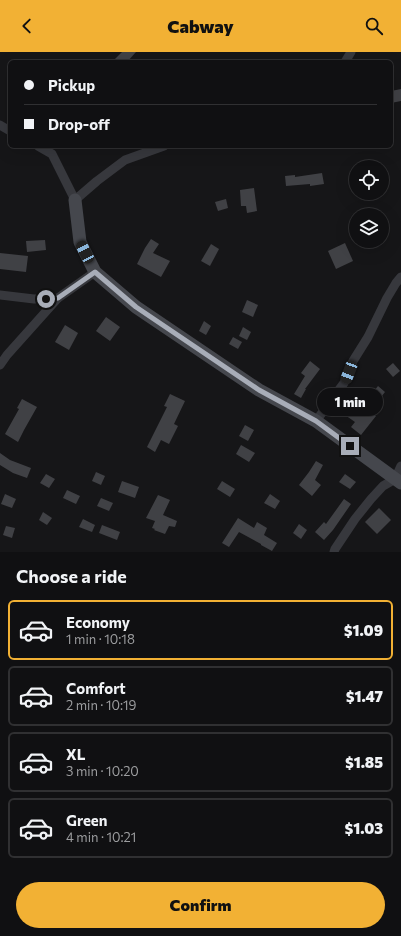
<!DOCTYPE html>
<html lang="en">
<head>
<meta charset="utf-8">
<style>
  :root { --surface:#101012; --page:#1e1e20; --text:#f1f3f6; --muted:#9c9d9f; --line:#303032; --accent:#f2b134 }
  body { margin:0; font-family:Commissioner,sans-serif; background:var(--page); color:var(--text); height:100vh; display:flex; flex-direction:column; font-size:15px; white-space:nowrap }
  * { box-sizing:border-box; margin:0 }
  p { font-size:13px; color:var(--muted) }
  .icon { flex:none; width:22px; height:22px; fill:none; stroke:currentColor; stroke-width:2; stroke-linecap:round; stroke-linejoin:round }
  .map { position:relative; height:500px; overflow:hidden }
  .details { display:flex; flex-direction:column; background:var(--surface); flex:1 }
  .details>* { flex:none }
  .top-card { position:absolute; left:8px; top:8px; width:385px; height:88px; border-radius:6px; box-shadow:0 4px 16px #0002,0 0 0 1px var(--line); display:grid; align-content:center; height:88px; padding:0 16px; background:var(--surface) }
  .controls { position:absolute; left:349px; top:108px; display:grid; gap:8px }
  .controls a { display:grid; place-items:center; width:40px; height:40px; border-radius:50%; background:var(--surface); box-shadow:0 4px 16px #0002,0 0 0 1px var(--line); font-size:20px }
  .end { position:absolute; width:18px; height:18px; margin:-9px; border:5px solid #a8adb8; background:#111; box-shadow:0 0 0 2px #111 }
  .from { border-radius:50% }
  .bubble { position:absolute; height:28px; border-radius:14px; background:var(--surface); box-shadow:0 4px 16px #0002,0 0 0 1px var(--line); font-size:13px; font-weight:800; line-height:28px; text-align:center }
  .car { position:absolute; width:12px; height:24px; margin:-12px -6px; border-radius:5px; box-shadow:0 0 3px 1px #0007; background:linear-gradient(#222 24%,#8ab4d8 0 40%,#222 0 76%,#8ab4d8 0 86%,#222 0) }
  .top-card b { display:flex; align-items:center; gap:14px; height:38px; font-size:15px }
  .top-card b+b { border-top:1px solid var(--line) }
  .top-card i { width:10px; height:10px; background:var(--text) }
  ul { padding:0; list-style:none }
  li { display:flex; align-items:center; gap:12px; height:60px; margin:0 8px 6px; padding:0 8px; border:2px solid var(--line); border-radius:6px }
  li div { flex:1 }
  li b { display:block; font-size:15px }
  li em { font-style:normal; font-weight:800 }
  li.selected { border-color:var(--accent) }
  li>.icon { width:36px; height:36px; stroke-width:1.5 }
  h2 { padding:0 16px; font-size:18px; line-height:48px }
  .button { display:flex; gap:8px; margin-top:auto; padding:8px 16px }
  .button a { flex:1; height:46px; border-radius:24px; background:var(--accent); color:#111; font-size:16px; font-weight:800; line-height:46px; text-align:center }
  header { display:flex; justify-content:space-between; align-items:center; height:52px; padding:0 16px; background:var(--accent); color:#111; font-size:18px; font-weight:800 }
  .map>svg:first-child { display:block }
</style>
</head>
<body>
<header><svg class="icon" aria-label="back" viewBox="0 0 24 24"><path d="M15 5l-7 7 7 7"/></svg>Cabway<svg class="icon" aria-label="search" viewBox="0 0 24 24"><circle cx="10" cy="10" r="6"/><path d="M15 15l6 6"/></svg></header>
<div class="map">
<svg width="401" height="500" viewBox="0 0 401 500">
  <rect width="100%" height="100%" fill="#161618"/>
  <g fill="#404145">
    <path d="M122,0H136L127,10H112Z"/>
    <path d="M401,37V49L391,51V39Z"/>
    <path d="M322,121L324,132L310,134V132L286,134L285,124L295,123V125Z"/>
    <path d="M254,136L257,159L247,161L246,154H241L240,138Z"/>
    <path d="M226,147L228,156L218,159L215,150Z"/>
    <path d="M151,187L159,192L153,201L170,209L161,225L137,212L145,196Z"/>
    <path d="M45,188L46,198L27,200L26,189Z"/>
    <path d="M345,191L353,209L336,217L328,199Z"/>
    <path d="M211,192L219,197L210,214L201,209Z"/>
    <path d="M0,201L28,204L26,220L0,217Z"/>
    <path d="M247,248L258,253L253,265L242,260Z"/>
    <path d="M106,265L120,275L110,289L96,279Z"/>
    <path d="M204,269L211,274L206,283L199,279Z"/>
    <path d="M65,273L78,281L69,298L55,290Z"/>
    <path d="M243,275L251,280L247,288L239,284Z"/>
    <path d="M233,285L242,290L238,297L229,292Z"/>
    <path d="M310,309L320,317L305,337H306L301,346L294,342L305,324L301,321Z"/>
    <path d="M393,311L400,319L393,325L386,317Z"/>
    <path d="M378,334L385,340L370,359L376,364L361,383L351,375L355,370L335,356L345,341L363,353Z"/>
    <path d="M170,342L185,349L174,372L178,374L169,392L161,388L155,400L147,395L167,355L164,354Z"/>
    <path d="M22,347L37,355L24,378L18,390L5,382L19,357L17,356Z"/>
    <path d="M245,373L254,378L248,389L239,384Z"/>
    <path d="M241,393L255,401L249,410L236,402Z"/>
    <path d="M0,401L10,408L31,416L27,426L13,421L0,413Z"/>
    <path d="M316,409L323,413L315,428L321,433L312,444L299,433L309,420Z"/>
    <path d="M96,420L105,424L101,433L92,429Z"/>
    <path d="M46,422L55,427L49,436L40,431Z"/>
    <path d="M345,422L356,430L350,437L339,430Z"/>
    <path d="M122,429L139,435L135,446L118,440Z"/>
    <path d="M222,429L235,437L230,445L217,437Z"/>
    <path d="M67,438L80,444L76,452L63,446Z"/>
    <path d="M5,442L16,447L12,456L1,452Z"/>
    <path d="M270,442L280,449L275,457L264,451Z"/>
    <path d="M158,443L170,448L163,463L177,469L175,475L169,474L165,482L154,478L155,477L152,476L155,469L146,466Z"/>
    <path d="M101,446L113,451L109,459L97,454Z"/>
    <path d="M344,447L351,452L333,478L324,488L315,480L324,470L326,472Z"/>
    <path d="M379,456L391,468L377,482L365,470Z"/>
    <path d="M43,460L52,466L47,473L39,468Z"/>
    <path d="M238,466L254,476L257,470L267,476L264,483L277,491L272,499L261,493V492L239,480L229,495L222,491Z"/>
    <path d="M83,467L95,473L92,480L79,475Z"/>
    <path d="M299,472L307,478L301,487L293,481Z"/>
    <path d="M102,473L120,480L117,488L99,481Z"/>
    <path d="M6,474L15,476L12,486L3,483Z"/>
  </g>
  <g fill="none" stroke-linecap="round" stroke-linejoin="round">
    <g stroke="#37383d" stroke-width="9">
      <path d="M345,10L351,0"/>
      <path d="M0,73L10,79"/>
      <path d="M38,94L52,102L75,148L97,129L125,108L164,94"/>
      <path d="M0,243L34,247L58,246L95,220"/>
      <path d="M0,313L7,303L58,246"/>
      <path d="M316,369L344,331L353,309L368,285L387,246L396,231L401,225"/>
      <path d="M334,500L335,497L355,467L371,447L383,434L395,427L401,414"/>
    </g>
    <path stroke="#45474d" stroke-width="13" d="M75,148L80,190L95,220L136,255L259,338L316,369L401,431"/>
  </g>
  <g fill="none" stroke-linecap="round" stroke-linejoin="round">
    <path stroke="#a8adb8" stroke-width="5" d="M46,247L58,246L95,220L136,255L259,338L316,369L350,394"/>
  </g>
</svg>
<div class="controls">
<a><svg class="icon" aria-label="locate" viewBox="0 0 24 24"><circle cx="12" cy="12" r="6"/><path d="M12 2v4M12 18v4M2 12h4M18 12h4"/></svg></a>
<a><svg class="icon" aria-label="layers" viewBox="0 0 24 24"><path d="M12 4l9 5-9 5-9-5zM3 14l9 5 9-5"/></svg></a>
</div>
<i class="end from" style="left:46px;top:247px"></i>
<i class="end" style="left:350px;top:394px"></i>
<div class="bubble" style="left:317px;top:336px;width:66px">1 min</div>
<i class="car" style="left:85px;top:200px;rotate:333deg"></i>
<i class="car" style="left:349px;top:320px;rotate:201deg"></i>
<div class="top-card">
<b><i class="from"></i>Pickup</b>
<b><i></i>Drop-off</b>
</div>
</div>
<section class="details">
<h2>Choose a ride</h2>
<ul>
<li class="selected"><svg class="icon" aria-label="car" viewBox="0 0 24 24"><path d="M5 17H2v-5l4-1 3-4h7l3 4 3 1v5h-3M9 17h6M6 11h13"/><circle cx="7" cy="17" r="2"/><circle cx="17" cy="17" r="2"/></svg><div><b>Economy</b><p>1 min · 10:18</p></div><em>$1.09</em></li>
<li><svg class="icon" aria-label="car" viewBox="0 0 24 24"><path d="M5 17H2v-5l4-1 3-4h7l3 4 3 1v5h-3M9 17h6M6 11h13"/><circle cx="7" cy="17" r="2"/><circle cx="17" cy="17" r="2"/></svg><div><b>Comfort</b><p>2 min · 10:19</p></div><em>$1.47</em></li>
<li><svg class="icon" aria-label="car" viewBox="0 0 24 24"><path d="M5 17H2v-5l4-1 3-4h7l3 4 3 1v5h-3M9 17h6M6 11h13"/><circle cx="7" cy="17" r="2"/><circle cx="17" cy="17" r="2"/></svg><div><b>XL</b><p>3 min · 10:20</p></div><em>$1.85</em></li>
<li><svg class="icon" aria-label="car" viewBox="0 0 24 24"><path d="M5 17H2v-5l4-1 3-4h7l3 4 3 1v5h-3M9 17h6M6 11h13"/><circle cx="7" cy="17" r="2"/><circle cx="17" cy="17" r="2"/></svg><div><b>Green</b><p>4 min · 10:21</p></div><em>$1.03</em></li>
</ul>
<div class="button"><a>Confirm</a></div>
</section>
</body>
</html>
